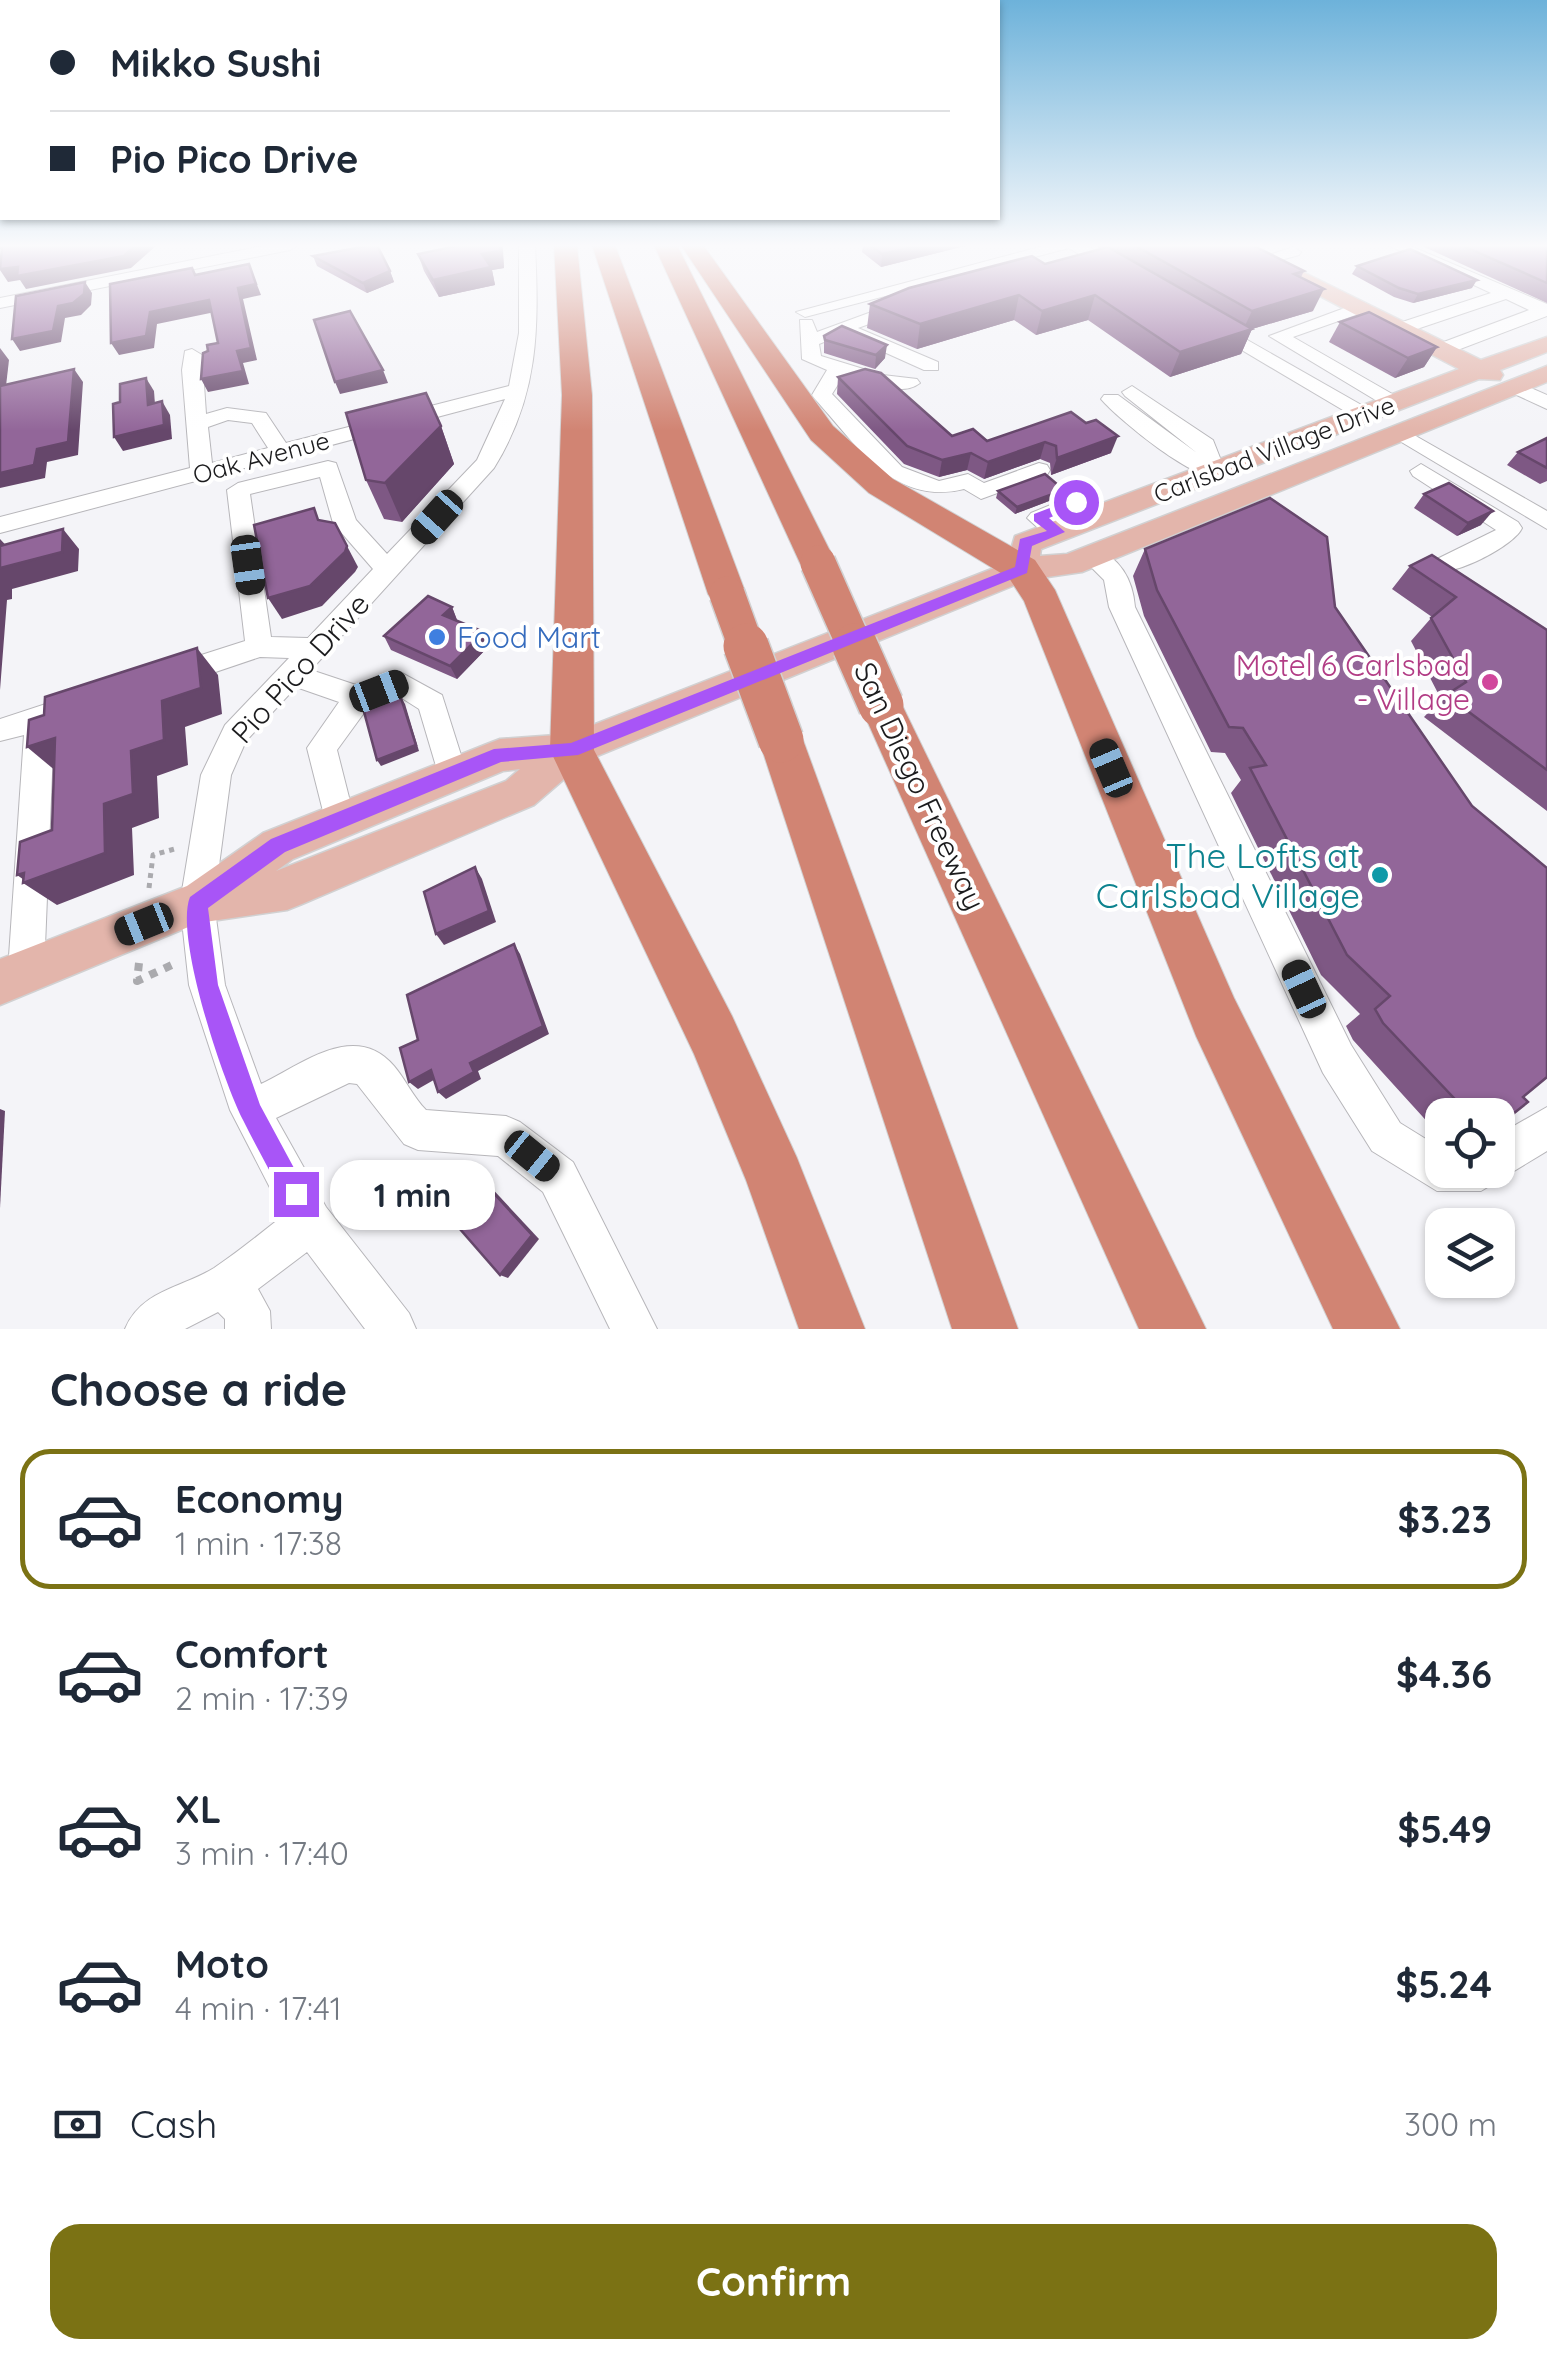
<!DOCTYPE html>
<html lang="en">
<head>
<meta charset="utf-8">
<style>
  :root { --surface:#fff; --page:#f2f2f3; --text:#1f2937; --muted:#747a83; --line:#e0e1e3; --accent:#7b7214 }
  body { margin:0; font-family:Quicksand,sans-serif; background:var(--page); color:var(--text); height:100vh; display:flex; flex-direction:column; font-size:38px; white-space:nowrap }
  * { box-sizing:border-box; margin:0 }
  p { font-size:32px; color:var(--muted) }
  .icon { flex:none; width:55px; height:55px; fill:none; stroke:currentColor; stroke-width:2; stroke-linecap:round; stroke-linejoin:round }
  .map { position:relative; height:1329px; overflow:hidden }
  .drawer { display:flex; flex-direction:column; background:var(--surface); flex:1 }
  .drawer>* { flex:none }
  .banner { position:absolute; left:0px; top:0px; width:1000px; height:220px; box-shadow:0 2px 8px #0004; display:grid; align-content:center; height:220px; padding:0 50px; background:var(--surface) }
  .tools { position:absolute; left:1425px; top:1098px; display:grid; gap:20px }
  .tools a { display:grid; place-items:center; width:90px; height:90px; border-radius:20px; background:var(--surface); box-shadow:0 2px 8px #0004; font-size:50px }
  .end { position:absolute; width:45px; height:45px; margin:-22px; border:12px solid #a855f7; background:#fff; box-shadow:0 0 0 5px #fff }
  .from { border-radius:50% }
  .bubble { position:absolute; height:70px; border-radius:30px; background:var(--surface); box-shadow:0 2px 8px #0004; font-size:32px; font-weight:700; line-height:70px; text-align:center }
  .car { position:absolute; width:30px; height:60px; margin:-30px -15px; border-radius:12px; box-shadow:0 0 8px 2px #0007; background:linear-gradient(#222 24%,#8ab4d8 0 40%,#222 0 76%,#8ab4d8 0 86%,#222 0) }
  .banner b { display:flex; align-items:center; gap:35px; height:95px; font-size:38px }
  .banner b+b { border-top:2px solid var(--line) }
  .banner i { width:25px; height:25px; background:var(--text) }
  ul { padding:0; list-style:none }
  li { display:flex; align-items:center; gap:30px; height:140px; margin:0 20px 15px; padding:0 30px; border:5px solid transparent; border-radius:30px }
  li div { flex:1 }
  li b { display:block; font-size:38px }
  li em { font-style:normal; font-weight:700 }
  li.selected { border-color:var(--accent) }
  li>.icon { width:90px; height:90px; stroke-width:1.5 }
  h2 { padding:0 50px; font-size:45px; line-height:120px }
  .pay { display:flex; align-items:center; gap:25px; height:110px; padding:0 50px; font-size:38px }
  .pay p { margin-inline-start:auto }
  .action { display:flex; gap:20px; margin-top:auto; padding:20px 50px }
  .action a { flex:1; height:115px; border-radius:30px; background:var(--accent); color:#fff; font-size:40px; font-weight:700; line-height:115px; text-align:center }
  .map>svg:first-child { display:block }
</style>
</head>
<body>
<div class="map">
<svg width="1547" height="1329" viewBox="0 0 1547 1329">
  <rect width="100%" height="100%" fill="#f4f4f8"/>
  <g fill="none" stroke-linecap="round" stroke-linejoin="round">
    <g stroke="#b7b6ba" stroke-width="2">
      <g id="minor">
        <path d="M268,245H298L290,250L0,308V298Z"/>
        <path d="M519,245H535C539,329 539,395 494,468L311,670L359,686L400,672L442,695L467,774L463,783L452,787L441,783L419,709L397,695L369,706L337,750L355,821L350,831L339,835L328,831L307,748L339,702L296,687L246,741L231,775L214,903L225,985L261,1084C301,1065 355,1020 394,1066C406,1080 413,1097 426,1110L506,1116L520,1122L573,1162L657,1329H610L543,1192L498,1156L418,1150L404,1144L357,1084L349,1083L276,1118L326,1207L409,1313L416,1329H365L307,1252L258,1289L270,1311L271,1329H225V1319L218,1312L185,1329H125C141,1290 182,1288 214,1268C238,1252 261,1233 284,1215L230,1110L189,985L180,903L201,775L225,725L289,658L260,657L177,685L167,682L163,674L167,666L245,641L227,490L238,483L328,461L336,463L356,520L387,554L477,460L505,399L0,533V517L190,468L182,370L185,351L192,349L202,355L206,414L227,408L266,413L286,443L509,386L519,333ZM228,420L252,423L268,448L212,463L208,427ZM320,477L333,523L373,569L308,638L271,637L250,494Z"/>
        <path d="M1047,245H1086L1129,272L1115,276L1069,248L805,317L796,312Z"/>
        <path d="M1388,245H1408L1547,304V316L1447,354H1433V346L1529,310L1506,299L1405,333H1393V325L1491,293Z"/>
        <path d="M1293,247L1301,252L1299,255L1263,265L1255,260Z"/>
        <path d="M896,303L905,308L902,312L858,328L938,362V370H924L844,334L819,344L821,356L883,375L917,379L920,383C901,398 865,382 844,375L832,394L902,467L939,481L968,474L984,483L1039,463L1047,465L1050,470L1047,475L981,499L964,489C894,507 857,445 815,399L812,395L827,370L802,359L800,320H812L817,332Z"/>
        <path d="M1358,303L1364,304V312L1293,337L1401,399V407H1387L1269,336Z"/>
        <path d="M1214,321L1372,411L1375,415L1372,419H1358L1208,330L1205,326Z"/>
        <path d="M1515,381L1547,395V409L1508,391V383Z"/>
        <path d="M1132,386L1213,440L1226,473L1223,478C1197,484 1119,420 1101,399L1104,395H1118L1197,453L1125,396L1122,392Z"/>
        <path d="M1400,427L1547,511V529L1393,437L1389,433Z"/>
        <path d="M1421,464L1518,522L1522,528C1515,545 1455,576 1437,571L1434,565L1437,559L1496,530L1413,476L1410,471Z"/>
        <path d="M1075,495L1083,497L1087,502L1056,519L1069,532L1065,538H1049L1027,518L1031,513Z"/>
        <path d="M1092,548C1120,556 1133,580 1135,607L1351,1045L1400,1123L1442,1149V1170H1498V1135L1547,1107V1151L1481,1191H1437L1372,1151L1323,1073L1109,607L1104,580L1080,556Z"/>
        <path d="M64,698L74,702L78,710L74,718L54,725L44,971L39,984L26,989L13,984L8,971L24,735L0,741V719Z"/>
      </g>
    </g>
    <g stroke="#d1d1d2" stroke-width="3">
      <path id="major" d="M1223,245H1248L1481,360L1547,337V352L1500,370L1503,375L1500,380L1479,379L1041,549L1040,556L1067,554L1547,366V382L1082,572L1027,580L585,761L534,805L302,904L287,910L198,923L0,1005V959L187,886L263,833L487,744L500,739L570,734L1007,563L1015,536L1459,369ZM520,769L506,781L276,871L293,859L503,771Z"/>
    </g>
    <g stroke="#d1d1d2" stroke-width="2">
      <g id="highway">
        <path d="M554,245H577L592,395L594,750L732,1016L797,1158L865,1329H799L746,1180L694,1054L550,750L562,395Z"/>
        <path d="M592,245H615L746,594L740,603L727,607L714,603L708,594Z"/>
        <path d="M654,245H677L836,563L831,572L818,575L805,572L800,563Z"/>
        <path d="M681,245H703L833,426L893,479L1035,560L1055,590L1234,998L1400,1329H1333L1196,1036L1024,601L1009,578L869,493L811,440Z"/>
        <path d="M881,688L896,693L902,705L1206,1329H1139L860,705L866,693Z"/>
        <path d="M781,722L796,727L803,740L1018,1329H952L759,740L766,727Z"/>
      </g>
    </g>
    <path stroke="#aaaaae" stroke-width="5" stroke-dasharray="5 5" stroke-linecap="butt" d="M149,888L153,855L178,848"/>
    <path stroke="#aaaaae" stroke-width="8" stroke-dasharray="8 8" stroke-linecap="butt" d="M139,963L137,981L174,964"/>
    <use href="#minor" fill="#fff" fill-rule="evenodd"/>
    <use href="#major" fill="#e3b5ab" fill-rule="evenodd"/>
    <use href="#highway" fill="#d18473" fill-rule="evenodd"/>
    <g stroke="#d1d1d2" stroke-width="38" stroke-linecap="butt">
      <g id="highway-bridge-far1">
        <path d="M818,563L856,649"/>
        <path d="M727,594L747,649"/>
      </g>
    </g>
    <g stroke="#d1d1d2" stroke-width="48" stroke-linecap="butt">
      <g id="highway-bridge">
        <path d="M746,646L781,740"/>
        <path d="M855,646L881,705"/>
      </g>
    </g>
    <use href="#highway-bridge-far1" stroke="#d18473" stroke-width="35"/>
    <use href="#highway-bridge" stroke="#d18473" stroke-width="45"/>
  </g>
  <g fill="#7e5884">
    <path d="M457,245H502L504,268L492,270L495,285L439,297L424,271L418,254Z"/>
    <path d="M863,245H969L881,267L862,252Z"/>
    <path d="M1099,245H1252L1304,271L1301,277L1313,311L1252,329L1241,354L1170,377L1088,320L1036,335L1014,320L917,349L867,328L870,304L1045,264L1101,249L1098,248Z"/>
    <path d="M1420,245H1547V303Z"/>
    <path d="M313,256L390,271L394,282L367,293L317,266Z"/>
    <path d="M1357,266L1472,288L1413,303L1394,297L1352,274Z"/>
    <path d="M1340,322L1437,347L1424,367L1395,378L1329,342Z"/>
    <path d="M824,336L885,358L875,369L824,353Z"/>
    <path d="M838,377L952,436L987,441L1071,412L1111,453L1051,475L1050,463L1040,459L984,479L967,470L939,477L904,464L837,394Z"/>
    <path d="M441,426L454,464L402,522L384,519L366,480Z"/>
    <path d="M1547,438V481L1540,484L1507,465L1518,452Z"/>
    <path d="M998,491L1062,496L1015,514L996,498Z"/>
    <path d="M1424,494L1481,525L1457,536L1414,508Z"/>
    <path d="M1145,549L1335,607L1498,1115H1442V1138L1353,1040L1346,1026L1360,1014L1321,975L1231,793L1241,780L1225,753L1211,752L1144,616L1133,576Z"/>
    <path d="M1410,566L1547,630V811L1424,717L1441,699L1411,641L1432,617L1392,589Z"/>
    <path d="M452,607L457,620L489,646L457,679L391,650L384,636Z"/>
  </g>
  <g fill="#66476b">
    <path d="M136,245H157L131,268L26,289L20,280L8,282L0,270V269Z"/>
    <path d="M500,245H502L503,250L504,268L492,270L495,285L439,297L433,280Z"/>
    <path d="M922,245H969L881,267L882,254Z"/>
    <path d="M249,264L261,295L243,299L257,360L243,363L249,384L208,392L201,379L237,351L238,288Z"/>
    <path d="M390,271L394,282L367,293L363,283Z"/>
    <path d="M1477,280L1472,288L1413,303L1418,294Z"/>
    <path d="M85,282L92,293L91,305L81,315L65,318L61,342L20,351L12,339L58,306Z"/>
    <path d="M1324,289L1313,311L1252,329L1241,354L1170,377L1180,352L1242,332L1252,311Z"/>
    <path d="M1019,295L1014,320L917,349L920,324Z"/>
    <path d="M1095,295L1088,320L1036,335L1042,311Z"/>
    <path d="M209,300L215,312L157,324L154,348L119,355L111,343L150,312Z"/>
    <path d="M887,345L885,358L875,369L876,355Z"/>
    <path d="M1437,347L1424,367L1395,378L1408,358Z"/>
    <path d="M0,348L9,360L6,386L0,388Z"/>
    <path d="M74,369L83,382L78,455L47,462L45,478L0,488V473L37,449Z"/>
    <path d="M383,370L388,383L340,394L335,382Z"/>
    <path d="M146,378L154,391L156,418L148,405Z"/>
    <path d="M162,401L170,415L172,439L123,451L114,437Z"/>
    <path d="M441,426L454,464L402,522L385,483Z"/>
    <path d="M1118,436L1111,453L1051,475L1057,458Z"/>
    <path d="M1045,442L1040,459L984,479L988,462Z"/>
    <path d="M971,453L967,470L939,477L942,460Z"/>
    <path d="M1064,490L1062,496L1015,514L1017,507Z"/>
    <path d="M1493,511L1481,525L1457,536L1468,523Z"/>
    <path d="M63,529L79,549L78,571L12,589V599L7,600L0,690V539L17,557Z"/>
    <path d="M347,546L358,567L355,572L322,606L282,619L268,598Z"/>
    <path d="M452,607L457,620L443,615Z"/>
    <path d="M484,632L489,646L457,679L450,666Z"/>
    <path d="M197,648L218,675L222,714L185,727L188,765L157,776L159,818L132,828L134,875L57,905L23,883L27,882L17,875L131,751L162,701Z"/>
    <path d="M401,698L405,704L419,751L381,766L377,760Z"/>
    <path d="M55,738L57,772L27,747Z"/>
    <path d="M475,867L482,879L496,922L444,945L436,934Z"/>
    <path d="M514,944L520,954L549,1034L478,1071L481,1079L446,1099L438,1092L470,1063Z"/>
    <path d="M431,1070L439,1077L418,1089L409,1082Z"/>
    <path d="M0,1109L5,1111L0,1208Z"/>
    <path d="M478,1176L486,1182L539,1239L508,1278L500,1275Z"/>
  </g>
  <g fill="#926699" stroke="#66476b" stroke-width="2.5">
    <path d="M0,245H136L124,256L17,276L18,267L0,269L2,248H0Z"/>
    <path d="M372,245H377L390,271L363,283L313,256Z"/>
    <path d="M461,245H500V251L482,254L491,267L433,280L418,254Z"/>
    <path d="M869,245H922L882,254Z"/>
    <path d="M1134,245H1252L1304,271L1294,274L1324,289L1252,311Z"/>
    <path d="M1461,245H1547V283Z"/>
    <path d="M1108,247L1252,329L1180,352L1095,295L1042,311L1019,295L920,324L870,304L909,288L1032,256L1045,264Z"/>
    <path d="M1410,249L1477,280L1418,294L1399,288L1357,266Z"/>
    <path d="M249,264L256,284L238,288L251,348L237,351L243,371L201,379L203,353L208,351L207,345L218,343L209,300L150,312L146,336L111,343L110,284L192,268L195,275Z"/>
    <path d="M85,282L84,294L73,303L58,306L53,331L12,339L16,296Z"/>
    <path d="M350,311L383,370L335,382L314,320Z"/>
    <path d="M1369,312L1437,347L1408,358L1340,322Z"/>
    <path d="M842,326L887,345L876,355L825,340L824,336Z"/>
    <path d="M74,369L68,442L37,449L34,465L0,473V386Z"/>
    <path d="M865,369L881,373L952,436L973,429L987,441L1071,412L1086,423L1096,420L1118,436L1057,458L1056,446L1045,442L988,462L971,453L942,460L907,446L838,377Z"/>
    <path d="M146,378L148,405L162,401L164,425L114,437L113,404L120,402V384Z"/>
    <path d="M426,393L441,426L385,483L366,480L346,413Z"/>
    <path d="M1547,438V468L1518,452Z"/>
    <path d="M1045,474L1064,490L1017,507L998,491Z"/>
    <path d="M1449,483L1493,511L1468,523L1424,494Z"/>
    <path d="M1270,498L1327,537L1335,607L1472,806L1547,868V1077L1523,1097L1528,1102L1498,1126V1115H1470L1383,1023L1375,1009L1390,996L1347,955L1250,768L1266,765L1243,728L1229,727L1157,590L1145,549Z"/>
    <path d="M314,508L318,520L335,523L347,546L345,552L310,586L268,598L254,525Z"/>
    <path d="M63,529L62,552L0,568V546Z"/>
    <path d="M1432,555L1547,630V770L1446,695L1466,682L1431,618L1456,597L1410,566Z"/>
    <path d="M428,596L452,607L443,615L484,632L450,666L384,636Z"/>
    <path d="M197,648L201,688L162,701L164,740L131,751L133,794L104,804L105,853L23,883L24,873L17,875L20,842L52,830L55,738L27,747L29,720L44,715L45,697Z"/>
    <path d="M394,693L401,698L416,745L377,760L363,708L367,703Z"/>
    <path d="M475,867L489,911L436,934L424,892Z"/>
    <path d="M514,944L543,1026L470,1063L474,1072L438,1092L431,1070L409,1082L400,1048L418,1040L407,995Z"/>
    <path d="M478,1176L532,1235L500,1275L446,1213Z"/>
  </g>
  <linearGradient id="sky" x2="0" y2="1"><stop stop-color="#6db2da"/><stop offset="0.57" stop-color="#fafafc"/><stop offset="1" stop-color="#fafafc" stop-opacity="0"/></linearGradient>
  <rect width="1547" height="431" fill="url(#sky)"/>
  <path fill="#a855f7" d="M1076,498L1080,499V505L1049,518L1065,532L1032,546L1027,573L578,755L501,762L285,852L208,908L218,985L260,1105L308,1194L305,1203L296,1206L287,1203C272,1175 257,1148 243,1120C223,1081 174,936 190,897L271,839L494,749L571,743L1015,567L1020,539L1047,531L1034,521V514Z"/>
  <circle fill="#3f7fe0" stroke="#fff" stroke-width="4" cx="437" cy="637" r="10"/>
  <circle fill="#d1479c" stroke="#fff" stroke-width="4" cx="1490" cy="682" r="10"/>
  <circle fill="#0f9aa8" stroke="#fff" stroke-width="4" cx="1380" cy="875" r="10"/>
  <g text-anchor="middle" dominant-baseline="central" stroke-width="8" stroke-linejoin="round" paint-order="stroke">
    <g font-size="25" fill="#1b1b1d" stroke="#fff">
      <text transform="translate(1274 449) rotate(-21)">Carlsbad Village Drive</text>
      <text transform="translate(261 457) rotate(-15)">Oak Avenue</text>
    </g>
    <g font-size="30" fill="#366cbe" stroke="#fff" text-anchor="start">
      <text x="457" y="637">Food Mart</text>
    </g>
    <g font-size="30" fill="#b23c85" stroke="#fff" text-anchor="end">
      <text x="1470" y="665">Motel 6 Carlsbad<tspan x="1470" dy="34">- Village</tspan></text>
    </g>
    <g font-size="30" fill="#1b1b1d" stroke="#fff">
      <text transform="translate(300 668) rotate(-48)">Pio Pico Drive</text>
      <text transform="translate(920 786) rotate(65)">San Diego Freeway</text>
    </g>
    <g font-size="35" fill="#0d838f" stroke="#fff" text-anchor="end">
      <text x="1360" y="855">The Lofts at<tspan x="1360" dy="40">Carlsbad Village</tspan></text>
    </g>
  </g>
</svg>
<div class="tools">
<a><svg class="icon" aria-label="locate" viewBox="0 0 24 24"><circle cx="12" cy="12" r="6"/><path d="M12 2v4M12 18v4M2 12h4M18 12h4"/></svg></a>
<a><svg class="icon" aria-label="layers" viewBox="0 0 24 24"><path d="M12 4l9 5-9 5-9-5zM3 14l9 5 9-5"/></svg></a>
</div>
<i class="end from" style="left:1076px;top:502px"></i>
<i class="end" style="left:296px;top:1194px"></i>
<div class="bubble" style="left:330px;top:1160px;width:165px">1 min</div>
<i class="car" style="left:437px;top:517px;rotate:222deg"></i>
<i class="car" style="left:248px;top:565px;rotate:172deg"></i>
<i class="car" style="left:379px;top:691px;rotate:69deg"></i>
<i class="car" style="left:1111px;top:768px;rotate:337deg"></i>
<i class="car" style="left:144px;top:924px;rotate:248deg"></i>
<i class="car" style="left:1304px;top:989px;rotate:335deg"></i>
<i class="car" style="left:532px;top:1156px;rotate:129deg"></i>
<div class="banner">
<b><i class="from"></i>Mikko Sushi</b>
<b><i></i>Pio Pico Drive</b>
</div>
</div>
<section class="drawer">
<h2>Choose a ride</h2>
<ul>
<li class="selected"><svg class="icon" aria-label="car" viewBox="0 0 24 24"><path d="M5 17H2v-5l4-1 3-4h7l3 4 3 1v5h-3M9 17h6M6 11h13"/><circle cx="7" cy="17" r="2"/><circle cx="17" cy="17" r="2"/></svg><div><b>Economy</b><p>1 min · 17:38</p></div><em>$3.23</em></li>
<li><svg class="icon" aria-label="car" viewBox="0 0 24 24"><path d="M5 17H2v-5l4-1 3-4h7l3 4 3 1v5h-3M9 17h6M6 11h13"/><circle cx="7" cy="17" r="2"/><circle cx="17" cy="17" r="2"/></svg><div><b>Comfort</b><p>2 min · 17:39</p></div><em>$4.36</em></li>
<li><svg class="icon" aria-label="car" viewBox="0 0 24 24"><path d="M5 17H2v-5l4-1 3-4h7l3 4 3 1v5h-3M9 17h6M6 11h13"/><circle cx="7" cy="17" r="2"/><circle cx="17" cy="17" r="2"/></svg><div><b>XL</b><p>3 min · 17:40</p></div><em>$5.49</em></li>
<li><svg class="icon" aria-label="car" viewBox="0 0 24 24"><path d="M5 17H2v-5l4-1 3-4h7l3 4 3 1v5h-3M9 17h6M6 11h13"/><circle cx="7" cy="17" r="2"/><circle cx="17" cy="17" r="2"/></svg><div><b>Moto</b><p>4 min · 17:41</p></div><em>$5.24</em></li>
</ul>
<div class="pay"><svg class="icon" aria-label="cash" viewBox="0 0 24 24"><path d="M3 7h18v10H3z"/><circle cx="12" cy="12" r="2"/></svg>Cash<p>300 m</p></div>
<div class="action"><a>Confirm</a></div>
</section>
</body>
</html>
